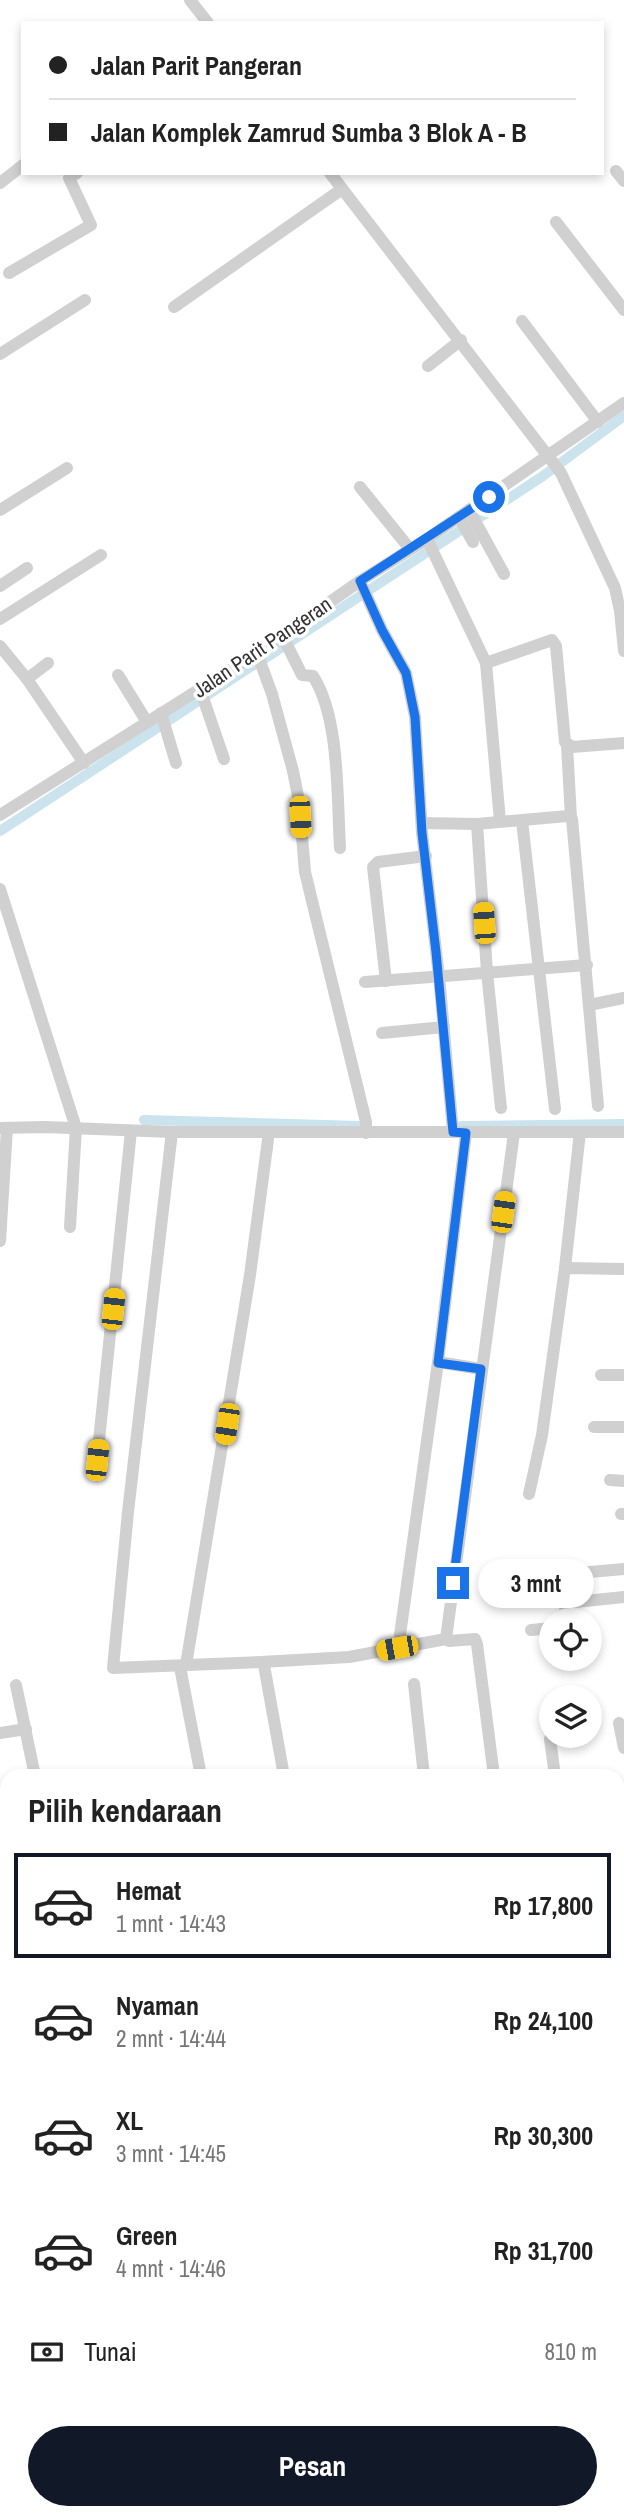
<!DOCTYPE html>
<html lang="id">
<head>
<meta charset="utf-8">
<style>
  :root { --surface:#fff; --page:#f2f2f2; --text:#222; --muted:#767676; --line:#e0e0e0; --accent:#111827 }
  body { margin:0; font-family:"Archivo Narrow",sans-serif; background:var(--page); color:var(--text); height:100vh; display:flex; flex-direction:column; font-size:26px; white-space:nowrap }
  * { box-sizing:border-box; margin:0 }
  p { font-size:23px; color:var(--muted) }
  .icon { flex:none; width:38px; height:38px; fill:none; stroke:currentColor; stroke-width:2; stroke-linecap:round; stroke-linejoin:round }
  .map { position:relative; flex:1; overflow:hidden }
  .details { position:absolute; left:0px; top:1769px; width:625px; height:751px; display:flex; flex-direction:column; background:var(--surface); border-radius:21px 21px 0 0; box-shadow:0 4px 10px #0003 }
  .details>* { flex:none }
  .guide { position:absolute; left:21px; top:21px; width:583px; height:154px; border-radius:0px; box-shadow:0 4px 10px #0003; display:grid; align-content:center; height:154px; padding:0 28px; background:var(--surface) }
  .fabs { position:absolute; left:539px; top:1608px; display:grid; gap:14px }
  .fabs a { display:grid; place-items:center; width:63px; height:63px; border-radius:50%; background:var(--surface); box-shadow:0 4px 10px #0003; font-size:35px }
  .end { position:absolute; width:32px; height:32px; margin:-16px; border:9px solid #1a73e8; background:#fff; box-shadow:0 0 0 4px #fff }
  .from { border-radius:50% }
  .bubble { position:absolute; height:49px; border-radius:24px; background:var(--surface); box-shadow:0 4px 10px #0003; font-size:23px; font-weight:700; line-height:49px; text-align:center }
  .car { position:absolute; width:21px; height:42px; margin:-21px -10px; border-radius:9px; box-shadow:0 0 5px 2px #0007; background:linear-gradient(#f5c518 24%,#345 0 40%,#f5c518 0 76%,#345 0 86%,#f5c518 0) }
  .guide b { display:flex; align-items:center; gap:24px; height:66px; font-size:26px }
  .guide b+b { border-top:2px solid var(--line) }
  .guide i { width:18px; height:18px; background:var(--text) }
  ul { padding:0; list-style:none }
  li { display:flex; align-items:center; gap:21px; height:105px; margin:0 14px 10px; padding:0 14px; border:4px solid transparent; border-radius:0px }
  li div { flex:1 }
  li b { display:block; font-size:26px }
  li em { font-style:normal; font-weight:700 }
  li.on { border-color:var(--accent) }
  li>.icon { width:63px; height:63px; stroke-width:1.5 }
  h2 { padding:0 28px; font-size:32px; line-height:84px }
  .pay { display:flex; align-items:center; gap:18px; height:77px; padding:0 28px; font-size:26px }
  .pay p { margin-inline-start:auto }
  .action { display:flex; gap:14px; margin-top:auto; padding:14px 28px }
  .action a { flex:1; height:80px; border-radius:42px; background:var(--accent); color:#fff; font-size:28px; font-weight:700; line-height:80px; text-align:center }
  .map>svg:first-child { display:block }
</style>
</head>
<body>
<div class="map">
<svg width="624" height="2519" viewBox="0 0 624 2519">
  <rect width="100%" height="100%" fill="#fff"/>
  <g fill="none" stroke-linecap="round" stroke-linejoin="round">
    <path stroke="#cbe3ed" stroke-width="2.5" d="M618,2196L624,2194"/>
    <g stroke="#cbe3ed" stroke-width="10">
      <path d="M264,659L543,476L624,416"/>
      <path d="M0,831L255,664"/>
      <path d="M144,1120L360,1126"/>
      <path d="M461,1126L624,1124"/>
    </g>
    <g stroke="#d0d0d0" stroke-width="12">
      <path d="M190,0L208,23"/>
      <path d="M616,171L624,181"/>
      <path d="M330,173L561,473L615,588L620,611L624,651"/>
      <path d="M0,183L23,165"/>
      <path d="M556,222L624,310"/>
      <path d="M9,273L91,225L69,178L77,173"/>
      <path d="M174,307L342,189"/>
      <path d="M522,321L598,422"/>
      <path d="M0,354L85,300"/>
      <path d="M428,366L461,340"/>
      <path d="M360,487L410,549"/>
      <path d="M0,510L67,468"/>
      <path d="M469,510L504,574"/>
      <path d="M459,517L473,542"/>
      <path d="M427,539L486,663L552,640L556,646L565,742L572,747L624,743"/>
      <path d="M360,581L382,630L406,673L415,717L422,833L439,976L453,1132"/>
      <path d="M0,586L27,568"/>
      <path d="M0,619L101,555"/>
      <path d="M282,635L302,675L313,676C340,718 337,798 340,848"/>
      <path d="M0,646L27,679L84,763"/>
      <path d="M257,653L272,694L293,771L299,801L305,872L366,1122V1133"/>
      <path d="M486,663L500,821"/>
      <path d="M118,675L147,722"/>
      <path d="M27,679L48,663"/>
      <path d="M200,689L224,759"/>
      <path d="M161,713L176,763"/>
      <path d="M567,745L571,818"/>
      <path d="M0,815L257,653L360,581L427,539L624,403"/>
      <path d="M522,821L555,1109"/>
      <path d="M422,823L477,824L568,816L572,819L598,1106"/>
      <path d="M477,824L487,972L501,1108"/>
      <path d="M0,889L76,1128L70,1227"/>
      <path d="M386,981L373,867L378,862L426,856"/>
      <path d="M365,982L587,965"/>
      <path d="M589,1005L624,998"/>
      <path d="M382,1033L444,1027"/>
      <path d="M0,1128L45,1127L172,1132H624"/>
      <path d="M172,1132L128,1512L113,1668L261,1662L264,1665L284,1776"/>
      <path d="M0,1241L7,1128"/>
      <path d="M565,1268L580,1132"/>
      <path d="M438,1362L481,1369"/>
      <path d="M601,1375H624"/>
      <path d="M594,1427H624"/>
      <path d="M97,1460L131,1131"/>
      <path d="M610,1480L624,1481"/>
      <path d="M529,1494L542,1435L565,1268L624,1269"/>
      <path d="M621,1514H624"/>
      <path d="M567,1574L624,1569"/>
      <path d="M564,1620L566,1603L624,1597"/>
      <path d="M531,1630L551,1628"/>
      <path d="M400,1635L438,1362L466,1133"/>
      <path d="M446,1639L514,1133"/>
      <path d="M261,1662L349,1657L446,1639L449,1641L475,1639L477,1644L494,1776"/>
      <path d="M186,1665L250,1275L269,1132"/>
      <path d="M180,1667L201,1776"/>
      <path d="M414,1684L424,1776"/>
      <path d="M16,1685L35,1776"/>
      <path d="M619,1723L624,1748"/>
      <path d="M0,1733L26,1729"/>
      <path d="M550,1739L555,1776"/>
      <path d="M618,1915L624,1913"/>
      <path d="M0,1916L7,1915"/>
      <path d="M0,1939L7,1972"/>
      <path d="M618,2207L624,2205"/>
      <path d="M0,2245L7,2278"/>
      <path d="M0,2333L7,2332"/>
      <path d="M618,2359L624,2391"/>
      <path d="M132,2513L133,2519"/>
      <path d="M203,2513L204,2519"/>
      <path d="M351,2513L352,2519"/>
      <path d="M490,2513L491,2519"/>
      <path d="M599,2513L601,2519"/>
    </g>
  </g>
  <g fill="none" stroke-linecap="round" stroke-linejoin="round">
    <path stroke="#1a73e8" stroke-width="9" d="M453,1583L481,1369L438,1363L466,1133L453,1132L436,952L422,833L415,717L406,673L382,630L360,581L489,497"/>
  </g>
  <g text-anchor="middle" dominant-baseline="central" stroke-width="7" stroke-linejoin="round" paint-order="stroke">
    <g font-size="21" fill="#333" stroke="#fff">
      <text transform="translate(262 647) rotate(-34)">Jalan Parit Pangeran</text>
    </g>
  </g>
</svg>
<div class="fabs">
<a><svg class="icon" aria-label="locate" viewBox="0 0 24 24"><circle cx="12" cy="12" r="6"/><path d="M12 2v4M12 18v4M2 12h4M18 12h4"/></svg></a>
<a><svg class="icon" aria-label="layers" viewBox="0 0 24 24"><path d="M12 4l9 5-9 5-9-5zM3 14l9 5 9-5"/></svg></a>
</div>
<i class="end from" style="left:489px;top:497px"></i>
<i class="end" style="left:453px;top:1583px"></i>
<div class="bubble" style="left:478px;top:1559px;width:116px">3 mnt</div>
<i class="car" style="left:300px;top:817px;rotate:177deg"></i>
<i class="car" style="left:484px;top:923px;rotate:356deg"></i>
<i class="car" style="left:503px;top:1212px;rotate:8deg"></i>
<i class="car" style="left:113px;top:1309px;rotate:6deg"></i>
<i class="car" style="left:227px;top:1424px;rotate:189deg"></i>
<i class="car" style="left:97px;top:1460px;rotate:6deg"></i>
<i class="car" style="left:397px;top:1648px;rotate:260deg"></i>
<div class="guide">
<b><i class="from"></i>Jalan Parit Pangeran</b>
<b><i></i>Jalan Komplek Zamrud Sumba 3 Blok A - B</b>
</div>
<section class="details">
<h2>Pilih kendaraan</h2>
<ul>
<li class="on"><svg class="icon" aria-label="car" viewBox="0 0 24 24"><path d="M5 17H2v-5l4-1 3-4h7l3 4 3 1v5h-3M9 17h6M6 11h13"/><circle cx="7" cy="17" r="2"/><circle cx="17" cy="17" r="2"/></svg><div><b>Hemat</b><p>1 mnt · 14:43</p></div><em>Rp 17,800</em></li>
<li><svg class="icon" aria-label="car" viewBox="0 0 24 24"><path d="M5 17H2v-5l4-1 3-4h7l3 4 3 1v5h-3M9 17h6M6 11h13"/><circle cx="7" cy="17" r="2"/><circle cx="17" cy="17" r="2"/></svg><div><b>Nyaman</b><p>2 mnt · 14:44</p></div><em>Rp 24,100</em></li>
<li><svg class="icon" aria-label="car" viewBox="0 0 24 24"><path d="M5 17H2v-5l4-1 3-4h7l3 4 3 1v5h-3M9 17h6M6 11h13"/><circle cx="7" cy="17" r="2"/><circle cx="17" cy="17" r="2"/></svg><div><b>XL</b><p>3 mnt · 14:45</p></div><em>Rp 30,300</em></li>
<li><svg class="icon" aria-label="car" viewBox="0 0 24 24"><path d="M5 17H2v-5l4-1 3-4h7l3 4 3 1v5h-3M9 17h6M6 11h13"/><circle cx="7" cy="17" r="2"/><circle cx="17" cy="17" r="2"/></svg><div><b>Green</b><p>4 mnt · 14:46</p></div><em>Rp 31,700</em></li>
</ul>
<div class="pay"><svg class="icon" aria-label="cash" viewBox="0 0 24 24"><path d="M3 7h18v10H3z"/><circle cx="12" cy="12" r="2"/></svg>Tunai<p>810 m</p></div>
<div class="action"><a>Pesan</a></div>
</section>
</div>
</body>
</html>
